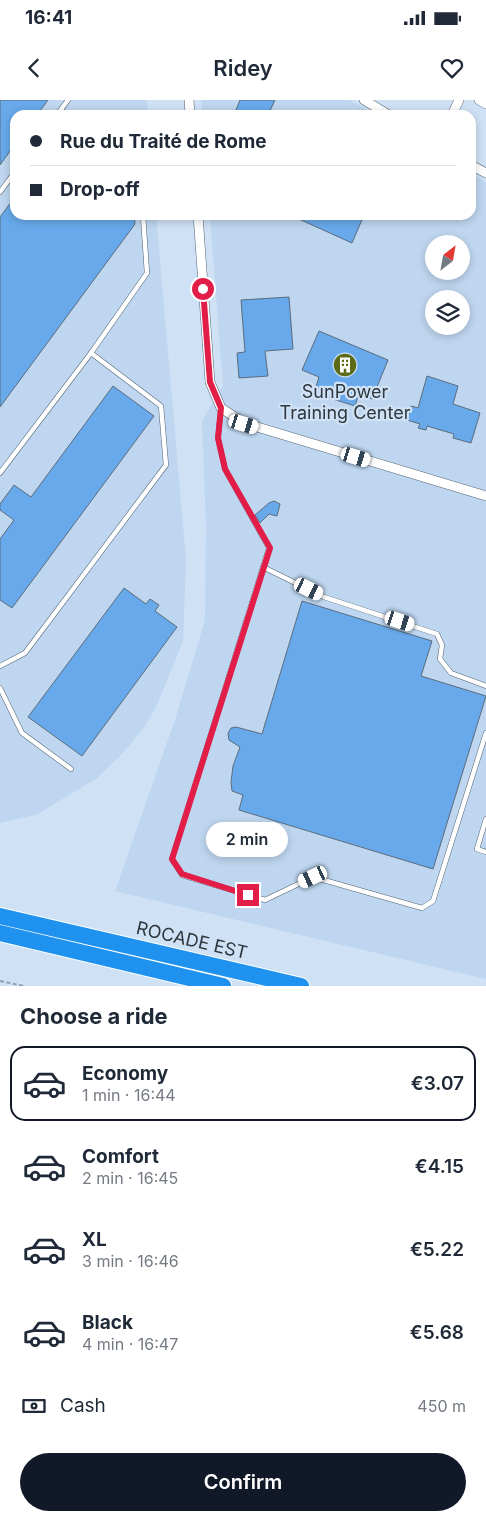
<!DOCTYPE html>
<html lang="en">
<head>
<meta charset="utf-8">
<style>
  :root { --surface:#fff; --page:#f6f6f7; --text:#1f2937; --muted:#747a83; --line:#e0e1e3; --accent:#111827 }
  body { margin:0; font-family:Inter,sans-serif; background:var(--page); color:var(--text); height:100vh; display:flex; flex-direction:column; font-size:19px; white-space:nowrap }
  * { box-sizing:border-box; margin:0 }
  p { font-size:16px; color:var(--muted) }
  .icon { flex:none; width:28px; height:28px; fill:none; stroke:currentColor; stroke-width:2; stroke-linecap:round; stroke-linejoin:round }
  .map { position:relative; height:886px; overflow:hidden }
  .details { display:flex; flex-direction:column; background:var(--surface); flex:1 }
  .details>* { flex:none }
  .top-card { position:absolute; left:10px; top:10px; width:466px; height:110px; border-radius:15px; box-shadow:0 2px 8px #0003; display:grid; align-content:center; height:110px; padding:0 20px; background:var(--surface) }
  .needle { width:32px; rotate:31deg }
  .buttons { position:absolute; left:425px; top:135px; display:grid; gap:10px }
  .buttons a { display:grid; place-items:center; width:45px; height:45px; border-radius:50%; background:var(--surface); box-shadow:0 2px 8px #0003; font-size:25px }
  .end { position:absolute; width:22px; height:22px; margin:-11px; border:6px solid #e11d48; background:#fff; box-shadow:0 0 0 2px #fff }
  .from { border-radius:50% }
  .bubble { position:absolute; height:35px; border-radius:18px; background:var(--surface); box-shadow:0 2px 8px #0003; font-size:16px; font-weight:600; line-height:35px; text-align:center }
  .car { position:absolute; width:15px; height:30px; margin:-15px -8px; border-radius:6px; box-shadow:0 0 4px 1px #0007; background:linear-gradient(#fff 24%,#345 0 40%,#fff 0 76%,#345 0 86%,#fff 0) }
  .top-card b { display:flex; align-items:center; gap:18px; height:48px; font-size:19px }
  .top-card b+b { border-top:1px solid var(--line) }
  .top-card i { width:12px; height:12px; background:var(--text) }
  ul { padding:0; list-style:none }
  li { display:flex; align-items:center; gap:15px; height:75px; margin:0 10px 8px; padding:0 10px; border:2px solid transparent; border-radius:15px }
  li div { flex:1 }
  li b { display:block; font-size:19px }
  li em { font-style:normal; font-weight:600 }
  li.on { border-color:var(--accent) }
  li>.icon { width:45px; height:45px; stroke-width:1.5 }
  h2 { padding:0 20px; font-size:22px; line-height:60px }
  .pay { display:flex; align-items:center; gap:12px; height:55px; padding:0 20px; font-size:19px }
  .pay p { margin-inline-start:auto }
  .button { display:flex; gap:10px; margin-top:auto; padding:10px 20px }
  .button a { flex:1; height:58px; border-radius:30px; background:var(--accent); color:#fff; font-size:20px; font-weight:600; line-height:58px; text-align:center }
  .status { display:flex; justify-content:space-between; align-items:center; height:35px; padding:0 25px; background:var(--surface); direction:ltr }
  .status svg { height:14px; fill:currentColor }
  header { display:flex; justify-content:space-between; align-items:center; height:65px; padding:0 20px; background:var(--surface); font-size:22px; font-weight:600 }
  .map>svg:first-child { display:block }
</style>
</head>
<body>
<div class="status"><b>16:41</b><svg viewBox="0 0 49 12"><path d="M0 12V9h3v3zM5 12V6h3v6zM10 12V3h3v9zM15 12V0h3v12zM26 1h20v11H26zM47 4h2v5h-2z"/></svg></div>
<header><svg class="icon" aria-label="back" viewBox="0 0 24 24"><path d="M15 5l-7 7 7 7"/></svg>Ridey<svg class="icon" aria-label="heart" viewBox="0 0 24 24"><path d="M12 20l-8-8c-3-5 5-10 8-4 3-6 11-1 8 4z"/></svg></header>
<div class="map">
<svg width="486" height="886" viewBox="0 0 486 886">
  <rect width="100%" height="100%" fill="#cfe1f5"/>
  <g fill="#bed6ef" fill-rule="evenodd">
    <path d="M0,0H147L148,15H15V115H156L186,460L183,541L157,605L143,629L121,655L97,678L38,714L0,723Z"/>
    <path d="M201,0H350L376,15H202Z"/>
    <path d="M471,74L486,82V879L115,791L175,620L205,520L206,426L202,321L223,285L210,115H471ZM434,144H461V171H434ZM434,199H461V226H434Z"/>
  </g>
  <g fill="#67a9ea" stroke="#5c6c7d">
    <path d="M0,0H48L37,15H15V44L0,65Z"/>
    <path d="M240,0H275L268,15H234Z"/>
    <path d="M15,97V115H134L135,124L0,307V117Z"/>
    <path d="M290,115H364L352,143Z"/>
    <path d="M289,197L293,249L265,251L268,276L239,278L237,253L245,252L241,200Z"/>
    <path d="M319,231L388,260L372,299L359,294L355,306L314,293L319,277L302,270Z"/>
    <path d="M427,276L458,286L453,304L480,313L471,343L453,338L454,334L427,326L426,330L418,328L420,324L407,320L411,306L418,308Z"/>
    <path d="M113,286L154,316L12,508L0,500V439L14,420L0,410V404L14,385L31,397Z"/>
    <path d="M274,401L280,404L277,416L269,414L260,423L255,415L269,403Z"/>
    <path d="M124,488L146,504L150,499L159,505L155,511L177,527L82,656L28,617Z"/>
    <path d="M302,501L432,541L421,576L486,596L433,769L239,710L243,695L232,691L231,682L233,666L240,647L229,640L228,633L231,628L236,627L262,634Z"/>
  </g>
  <g fill="none" stroke-linecap="round" stroke-linejoin="round">
    <g stroke="#526272" stroke-width="5.5">
      <g id="service">
        <path d="M61,10L68,15"/>
        <path d="M57,15L68,0"/>
        <path d="M0,92L15,72"/>
        <path d="M221,309L218,338L225,369L269,448L172,759L182,775L265,800L313,777L422,808L433,801L486,633"/>
        <path d="M0,373L91,253L147,173L143,115"/>
        <path d="M263,467L324,497L437,534L442,545L440,559L451,573L486,586"/>
        <path d="M0,566L25,553L166,365L161,306L91,253"/>
        <path d="M0,588L22,633L71,669"/>
        <path d="M486,719L477,749L486,752"/>
      </g>
    </g>
    <g stroke="#526272" stroke-width="10">
      <g id="minor">
        <path d="M189,0L190,15"/>
        <path d="M364,0L389,15"/>
        <path d="M479,0L486,4"/>
        <path d="M452,15L459,0"/>
        <path d="M471,65L486,73"/>
        <path d="M198,115L210,282L221,308L244,323L486,396"/>
      </g>
    </g>
    <g stroke="#fff" stroke-width="18">
      <g id="motorway">
        <path d="M0,816L301,886"/>
        <path d="M0,833L223,886"/>
      </g>
    </g>
    <path stroke="#909fad" stroke-width="2" stroke-dasharray="4 2.5" stroke-linecap="butt" d="M0,881L24,886"/>
    <use href="#service" stroke="#fff" stroke-width="4.5"/>
    <use href="#minor" stroke="#fff" stroke-width="9"/>
    <use href="#motorway" stroke="#1f92f0" stroke-width="16"/>
  </g>
  <g fill="none" stroke-linecap="round" stroke-linejoin="round">
    <path stroke="#e11d48" stroke-width="6" d="M203,189L210,282L221,308L218,338L225,369L270,448L172,759L182,774L248,795"/>
  </g>
  <defs>
    <g id="building-disc" transform="scale(1.25)"><circle r="9.5" fill="#5b6b17" stroke="#cfe1f5"/><path d="M-4-6H4V6H1V3H-1V6H-4ZM-2.5-4.3h1.7v1.8h-1.7ZM.8-4.3h1.7v1.8H.8ZM-2.5-1h1.7V.8h-1.7ZM.8-1h1.7V.8H.8Z" fill="#fff"/></g>
  </defs>
  <g fill-rule="evenodd">
    <use href="#building-disc" x="345" y="265"/>
  </g>
  <g text-anchor="middle" dominant-baseline="central" stroke-width="4.5" stroke-linejoin="round" paint-order="stroke">
    <g font-size="18" fill="#2f373e" stroke="#cfe1f5">
      <text x="345" y="291">SunPower<tspan x="345" dy="21">Training Center</tspan></text>
    </g>
    <g font-size="18" fill="#2f373e" stroke="#cfe1f5">
      <text transform="translate(192 840) rotate(13)">ROCADE EST</text>
    </g>
  </g>
</svg>
<div class="buttons">
<a><svg class="needle" viewBox="-14 -14 28 28"><path d="M0-13l5 13h-10z" fill="#e53935"/><path d="M0 13l5-13h-10z" fill="#747a83"/></svg></a>
<a><svg class="icon" aria-label="layers" viewBox="0 0 24 24"><path d="M12 4l9 5-9 5-9-5zM3 14l9 5 9-5"/></svg></a>
</div>
<i class="end from" style="left:203px;top:189px"></i>
<i class="end" style="left:248px;top:795px"></i>
<div class="bubble" style="left:206px;top:722px;width:82px">2 min</div>
<i class="car" style="left:244px;top:324px;rotate:107deg"></i>
<i class="car" style="left:356px;top:357px;rotate:107deg"></i>
<i class="car" style="left:309px;top:489px;rotate:116deg"></i>
<i class="car" style="left:400px;top:521px;rotate:108deg"></i>
<i class="car" style="left:313px;top:777px;rotate:245deg"></i>
<div class="top-card">
<b><i class="from"></i>Rue du Traité de Rome</b>
<b><i></i>Drop-off</b>
</div>
</div>
<section class="details">
<h2>Choose a ride</h2>
<ul>
<li class="on"><svg class="icon" aria-label="car" viewBox="0 0 24 24"><path d="M5 17H2v-5l4-1 3-4h7l3 4 3 1v5h-3M9 17h6M6 11h13"/><circle cx="7" cy="17" r="2"/><circle cx="17" cy="17" r="2"/></svg><div><b>Economy</b><p>1 min · 16:44</p></div><em>€3.07</em></li>
<li><svg class="icon" aria-label="car" viewBox="0 0 24 24"><path d="M5 17H2v-5l4-1 3-4h7l3 4 3 1v5h-3M9 17h6M6 11h13"/><circle cx="7" cy="17" r="2"/><circle cx="17" cy="17" r="2"/></svg><div><b>Comfort</b><p>2 min · 16:45</p></div><em>€4.15</em></li>
<li><svg class="icon" aria-label="car" viewBox="0 0 24 24"><path d="M5 17H2v-5l4-1 3-4h7l3 4 3 1v5h-3M9 17h6M6 11h13"/><circle cx="7" cy="17" r="2"/><circle cx="17" cy="17" r="2"/></svg><div><b>XL</b><p>3 min · 16:46</p></div><em>€5.22</em></li>
<li><svg class="icon" aria-label="car" viewBox="0 0 24 24"><path d="M5 17H2v-5l4-1 3-4h7l3 4 3 1v5h-3M9 17h6M6 11h13"/><circle cx="7" cy="17" r="2"/><circle cx="17" cy="17" r="2"/></svg><div><b>Black</b><p>4 min · 16:47</p></div><em>€5.68</em></li>
</ul>
<div class="pay"><svg class="icon" aria-label="cash" viewBox="0 0 24 24"><path d="M3 7h18v10H3z"/><circle cx="12" cy="12" r="2"/></svg>Cash<p>450 m</p></div>
<div class="button"><a>Confirm</a></div>
</section>
</body>
</html>
